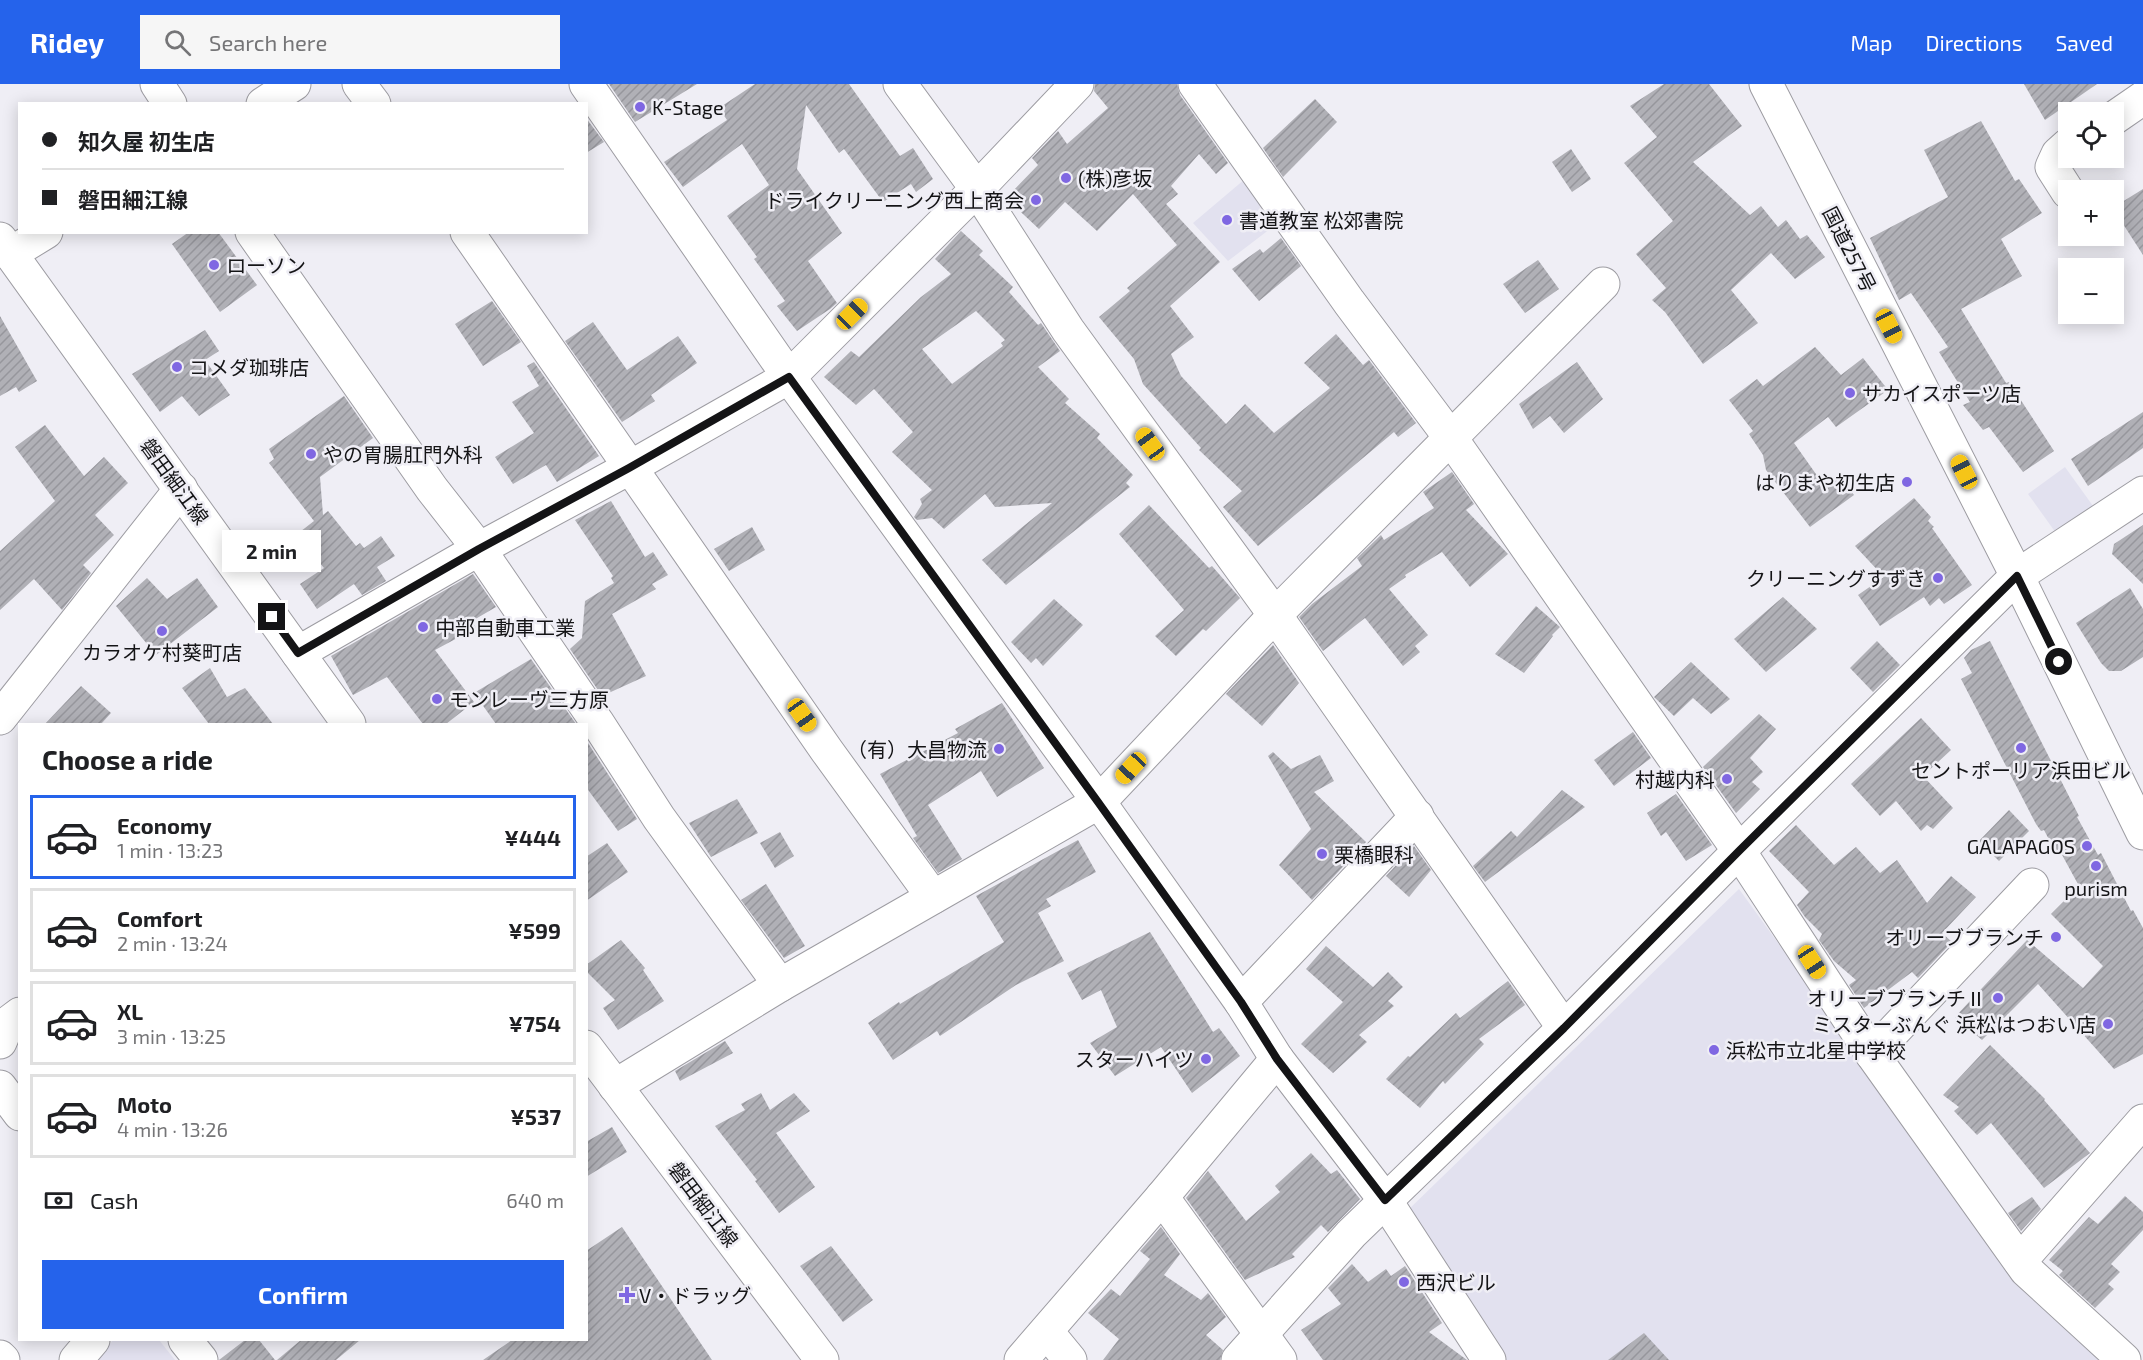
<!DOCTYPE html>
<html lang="en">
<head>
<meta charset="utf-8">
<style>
  :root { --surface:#fff; --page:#f6f6f6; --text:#202124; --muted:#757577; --line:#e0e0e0; --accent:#2563eb }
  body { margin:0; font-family:"Exo 2","Noto Sans JP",sans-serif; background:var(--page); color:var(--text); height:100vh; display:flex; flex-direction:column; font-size:22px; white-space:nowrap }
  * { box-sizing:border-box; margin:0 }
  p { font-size:20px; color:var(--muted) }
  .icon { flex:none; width:33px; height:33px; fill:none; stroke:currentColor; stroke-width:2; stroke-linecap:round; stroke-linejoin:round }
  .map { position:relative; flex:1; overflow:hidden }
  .side { position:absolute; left:18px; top:639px; width:570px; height:618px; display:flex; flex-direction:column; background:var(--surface); border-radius:0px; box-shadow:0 3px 15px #0003 }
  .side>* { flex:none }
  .banner { position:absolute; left:18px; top:18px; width:570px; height:132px; border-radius:0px; box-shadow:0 3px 15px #0003; display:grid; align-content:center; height:132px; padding:0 24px; background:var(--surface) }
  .controls { position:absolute; left:2058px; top:18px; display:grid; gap:12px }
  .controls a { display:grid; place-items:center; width:66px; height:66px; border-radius:0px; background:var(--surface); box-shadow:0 3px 15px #0003; font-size:30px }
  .end { position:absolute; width:27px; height:27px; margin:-14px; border:8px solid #141416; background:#fff; box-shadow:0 0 0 3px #fff }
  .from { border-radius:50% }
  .bubble { position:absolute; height:42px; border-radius:0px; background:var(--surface); box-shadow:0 3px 15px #0003; font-size:20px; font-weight:700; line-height:42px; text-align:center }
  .car { position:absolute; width:18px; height:36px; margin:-18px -9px; border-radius:8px; box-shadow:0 0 4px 2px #0007; background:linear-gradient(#f5c518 24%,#345 0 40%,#f5c518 0 76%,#345 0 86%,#f5c518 0) }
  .banner b { display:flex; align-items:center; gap:21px; height:57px; font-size:22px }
  .banner b+b { border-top:2px solid var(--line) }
  .banner i { width:15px; height:15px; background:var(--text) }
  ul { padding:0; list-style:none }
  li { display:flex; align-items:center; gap:18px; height:84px; margin:0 12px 9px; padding:0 12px; border:3px solid var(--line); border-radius:0px }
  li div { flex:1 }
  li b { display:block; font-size:22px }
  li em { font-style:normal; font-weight:700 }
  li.active { border-color:var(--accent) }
  li>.icon { width:54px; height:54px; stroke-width:1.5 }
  h2 { padding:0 24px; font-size:27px; line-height:72px }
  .pay { display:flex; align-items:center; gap:15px; height:66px; padding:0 24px; font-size:22px }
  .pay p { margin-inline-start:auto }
  .button { display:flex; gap:12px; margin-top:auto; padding:12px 24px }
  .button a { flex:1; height:69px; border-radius:0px; background:var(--accent); color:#fff; font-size:24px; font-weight:700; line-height:69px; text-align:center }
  header { display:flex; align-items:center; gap:36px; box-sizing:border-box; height:84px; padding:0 30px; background:var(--accent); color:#fff }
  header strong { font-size:28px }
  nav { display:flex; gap:33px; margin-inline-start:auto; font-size:21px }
  .search { width:420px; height:54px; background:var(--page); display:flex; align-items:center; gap:15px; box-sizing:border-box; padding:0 21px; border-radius:0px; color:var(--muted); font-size:22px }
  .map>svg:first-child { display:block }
</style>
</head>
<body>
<header>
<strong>Ridey</strong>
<div class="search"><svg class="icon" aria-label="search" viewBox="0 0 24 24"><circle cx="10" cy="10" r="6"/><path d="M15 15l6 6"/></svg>Search here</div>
<nav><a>Map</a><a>Directions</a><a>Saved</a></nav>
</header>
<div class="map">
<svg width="2143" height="1276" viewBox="0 0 2143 1276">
  <defs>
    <pattern id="building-hatch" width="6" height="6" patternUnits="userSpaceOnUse" patternTransform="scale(1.5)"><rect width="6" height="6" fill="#b0b0b6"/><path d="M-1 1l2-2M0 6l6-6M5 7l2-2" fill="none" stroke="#96969c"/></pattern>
  </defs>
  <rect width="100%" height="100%" fill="#efeef5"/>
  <g fill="#e2e1ef">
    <path d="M1245,95L1265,118L1254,131L1260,140L1267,133L1274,142L1228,177L1193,139Z"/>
    <path d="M2065,383L2093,422L2056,449L2028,410Z"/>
    <path d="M1739,805L2018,1191L2110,1276H1503L1406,1128Z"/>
    <path d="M113,1256H159L175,1276H98Z"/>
  </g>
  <g fill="url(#building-hatch)" fill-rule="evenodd">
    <path d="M609,0H697L635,38Z"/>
    <path d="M755,0H849L900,72L913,64L933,95L916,108L911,100L883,118L844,65L839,69L806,21L797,85L842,149L808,177L837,219L830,225L797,247L777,222L785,217L754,175L757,173L727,132L769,101L742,60L683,103L664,78L727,36L719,24Z"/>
    <path d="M1095,0H1177L1180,11L1228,79L1216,90L1199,70L1171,102L1178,110L1166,120L1220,178L1170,222L1194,253L1171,270L1181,292L1226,340L1245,320L1274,349L1330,304L1304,279L1336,250L1363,281L1369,276L1416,339L1398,353L1394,348L1258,462L1223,423L1242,407L1199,366L1201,364L1143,300L1134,275L1099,233L1130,207L1127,204L1177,161L1133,110L1097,147L1065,118L1039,145L1006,114L1038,81L1032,74L1058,47L1067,60L1108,24L1094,7Z"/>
    <path d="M1664,0H1709L1742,42L1693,78L1750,131L1761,122L1778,143L1786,136L1800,155L1807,151L1825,173L1795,195L1771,169L1731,206L1758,239L1703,280L1665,228L1652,216L1666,204L1636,170L1673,137L1624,79L1657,53L1630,22Z"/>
    <path d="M2024,0H2097L2045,36Z"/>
    <path d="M1315,15L1337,38L1283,93L1263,64Z"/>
    <path d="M586,34L604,58L586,69Z"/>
    <path d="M1981,37L2015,97L2019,95L2042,129L2001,155L2022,192L1961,225L2006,299L2009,298L2054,367L2023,388L1989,343L1983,346L1963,321L1970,318L1939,268L1948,263L1911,209L1899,216L1870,154L1948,113L1924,66Z"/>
    <path d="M1571,65L1591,95L1572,108L1552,78Z"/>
    <path d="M2143,105V171L2114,126V123Z"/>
    <path d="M961,147L983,167L979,171L1013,203L1009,208L1038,241L1041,239L1060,267L1038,283L1069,315L1065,319L1100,350L1097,354L1133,391L1126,399L1130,403L1006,501L982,476L1052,419L995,423L985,410L944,445L932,434L917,436L914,433L922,420L920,415L932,406L892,368L913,348L874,305L856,321L824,293L851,267L859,273L921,213L951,190L935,175ZM976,227L1005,256L1001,259L1003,262L952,300L922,265Z"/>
    <path d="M189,148H218L257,201L220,228L172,160Z"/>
    <path d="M1281,154L1301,182L1259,217L1232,185L1260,165L1263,169Z"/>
    <path d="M1538,176L1559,205L1525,229L1503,200Z"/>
    <path d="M492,217L521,258L483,282L455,240Z"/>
    <path d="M0,232L37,297L19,308L16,303L0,312Z"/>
    <path d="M593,238L627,286L678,252L697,279L651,311L655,317L622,338L565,257Z"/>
    <path d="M205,246L219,267L205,276L230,311L199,332L182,312L160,328L132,290Z"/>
    <path d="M1815,263L1841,291L1863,274L1888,306L1836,343L1828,333L1794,359L1823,400L1840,391L1854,411L1810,443L1766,386L1763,371L1749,350L1753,347L1729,316L1757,295L1763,302Z"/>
    <path d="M534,278L599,372L557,398L546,381L513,400L495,373L534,349L512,318L539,302L527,282Z"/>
    <path d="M1577,278L1603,315L1564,349L1550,332L1533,345L1519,320Z"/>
    <path d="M344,312L373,354L320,393L323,431L328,427L356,462L360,459L364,464L381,452L395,472L377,483L386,497L362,511L354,500L317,525L300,500L324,484L296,451L314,437L269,379L274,375L269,365Z"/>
    <path d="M2143,328V364L2088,402L2071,375Z"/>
    <path d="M45,341L84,392L104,373L128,399L95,431L114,451L83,481L91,489L62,526L34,495L0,526V467L55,417L15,363Z"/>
    <path d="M1452,388L1474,420L1466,426L1508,470L1470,503L1442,468L1405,491L1406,493L1389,505L1428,551L1415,562L1420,568L1403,582L1365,534L1323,567L1299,533L1312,520L1362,482L1357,474L1381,451L1384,456L1434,424L1423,408Z"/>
    <path d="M1914,414L1931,433L1928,437L1934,443L1932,444L1972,501L1944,520L1939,514L1930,522L1924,513L1880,542L1858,511L1884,493L1855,462Z"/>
    <path d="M611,417L645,473L653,468L668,491L652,500L656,505L612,530L646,592L602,612L570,565L582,554L585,517L614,499L611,494L613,492L575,436Z"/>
    <path d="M1149,421L1209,484L1212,482L1240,514L1206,547L1203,545L1176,572L1155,552L1184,526L1119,450Z"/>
    <path d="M2143,441V500L2112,470L2114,460Z"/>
    <path d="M752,443L765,466L729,487L714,465Z"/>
    <path d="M473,490L496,523L472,537L476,544L435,566L474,618L446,640H423L387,593L353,611L331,572Z"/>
    <path d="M147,494L167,515L197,494L218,523L156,571L116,522Z"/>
    <path d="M2130,504L2143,525V573L2121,587H2109L2101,579L2076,539Z"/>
    <path d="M1783,513L1817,545L1766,588L1734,555Z"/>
    <path d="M1054,515L1083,541L1043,582L1036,574L1031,579L1011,558Z"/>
    <path d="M1536,522L1560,543L1552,551L1553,552L1524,589L1495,570Z"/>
    <path d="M1877,557L1900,581L1873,608L1850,584Z"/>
    <path d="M1990,557L2079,732L2077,733L2098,771L2101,769L2131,827L2133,826L2143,844V970L2114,985L2038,900L1982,956L1955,933L2027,856L2083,904L2103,882L2051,830L2079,802L2061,769L2057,771L2044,746L2041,747L2036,740L1961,595L1972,589L1964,574L1971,566Z"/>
    <path d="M1273,561L1299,599L1262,642L1226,610Z"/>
    <path d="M531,575L576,640H496L474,609Z"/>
    <path d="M1691,578L1730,615L1711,630L1693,614L1674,632L1654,613Z"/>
    <path d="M210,584L227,613L245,604L273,640H209L182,604Z"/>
    <path d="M81,602L111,629L101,640H45Z"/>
    <path d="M1002,619L1044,684L997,713L981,687L928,721L962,775L938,789L913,754L917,752L880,690L958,649L955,645Z"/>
    <path d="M1759,630L1776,645L1750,674L1763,688L1752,698L1760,705L1736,729L1703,683Z"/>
    <path d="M1921,634L1951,666L1923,692L1953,724L1933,745L1927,741L1921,747L1896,717L1880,732L1851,700Z"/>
    <path d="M1633,648L1651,674L1614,702L1594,676Z"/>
    <path d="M586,656L637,735L618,747L586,703Z"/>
    <path d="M1273,668L1291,685L1320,671L1334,697L1314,708L1366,758L1312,816L1279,781L1311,745L1268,672Z"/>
    <path d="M1562,706L1585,723L1485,798L1473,782L1511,747L1517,753Z"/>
    <path d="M1676,710L1712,761L1686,777L1666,748L1661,752L1647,729Z"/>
    <path d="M737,715L758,749L711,773L689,739Z"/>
    <path d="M2009,726L2029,747L1999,777L1979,757Z"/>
    <path d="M1796,741L1834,781L1856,763L1880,789L1897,776L1927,819L1951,792L1976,813L1942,849L1952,858L1918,894L1912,888L1864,924L1849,901L1856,896L1834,877L1819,856L1822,850L1805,833L1797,821L1809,808L1769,767Z"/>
    <path d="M780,748L794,772L775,784L760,759Z"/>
    <path d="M1078,756L1096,788L1046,815L1051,822L1038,829L1064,877L1016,901L940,952L937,947L893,976L868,939L899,918L900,920L1004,858L976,812Z"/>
    <path d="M607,759L628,788L586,817V773Z"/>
    <path d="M1414,762L1431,786L1409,813L1386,792Z"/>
    <path d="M766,800L805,862L784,874L741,816Z"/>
    <path d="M1150,848L1213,948L1219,944L1240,972L1192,1009L1161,963L1115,992L1090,959L1117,943L1101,906L1082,916L1067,889Z"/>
    <path d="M621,856L645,884L643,886L664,917L618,946L603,924L615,916L586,887V881Z"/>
    <path d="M1326,862L1373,903L1388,888L1403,903L1388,917L1394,922L1359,951L1367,958L1333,989L1301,960L1343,918L1306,885Z"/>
    <path d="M1508,897L1525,921L1479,955L1484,960L1445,1000L1443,997L1420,1024L1386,995L1408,972L1410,973L1456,929L1460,934Z"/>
    <path d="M725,957L733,969L680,997L675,987Z"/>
    <path d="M1990,961L2045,1015L2044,1016L2090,1069L2044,1104L1991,1039L1977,1051L1954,1027L1959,1023L1943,1011Z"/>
    <path d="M761,1009L770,1026L794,1009L810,1027L776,1049L815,1103L779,1129L755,1097L757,1096L715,1042L745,1026L741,1020Z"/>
    <path d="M612,1043L627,1068L586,1093V1058Z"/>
    <path d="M1311,1069L1331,1090L1337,1086L1360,1115L1328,1148L1321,1141L1292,1170L1295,1173L1245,1196L1186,1114L1208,1087L1246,1137L1280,1108L1275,1102Z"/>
    <path d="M2125,1112L2143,1128V1146L2111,1180L2120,1188L2108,1200L2114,1205L2095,1224L2059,1191L2063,1187L2049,1176L2089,1133L2098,1140Z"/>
    <path d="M2032,1113L2041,1125L2021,1147L2008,1129Z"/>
    <path d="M622,1143L712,1276H483L512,1256H586V1167Z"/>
    <path d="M1161,1143L1180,1170L1164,1191L1201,1216L1208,1209L1226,1233L1206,1251L1223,1266L1220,1276H1103L1119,1255L1088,1229L1111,1205L1120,1212L1150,1175L1140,1167Z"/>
    <path d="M831,1162L873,1216L843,1238L800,1182Z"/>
    <path d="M1352,1180L1368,1198L1386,1185L1391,1192L1405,1182L1442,1239L1429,1248L1467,1276H1323L1301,1246L1341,1220L1328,1204Z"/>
    <path d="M1644,1249L1669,1276H1608Z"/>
    <path d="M245,1256H259L275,1276H219Z"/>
    <path d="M301,1256H360L336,1276H277Z"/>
  </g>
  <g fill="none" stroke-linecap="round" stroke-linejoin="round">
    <g stroke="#9d9ca2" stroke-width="35">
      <g id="street">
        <path d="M157,0L170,20"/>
        <path d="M359,0L374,20"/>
        <path d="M586,0L789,293L1099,718L1241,918L1277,975L1385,1116L1489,1276"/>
        <path d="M900,0L977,105L1068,246L1275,531L1564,944"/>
        <path d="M1195,0L1349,218L1450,353L1739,767L1872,970L2026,1186L2124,1276"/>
        <path d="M263,20L294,0"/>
        <path d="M2114,34L2143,14"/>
        <path d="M2068,61L2058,70L2052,83L2068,108"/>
        <path d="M252,148L432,405L479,465L597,638L659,734L780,901"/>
        <path d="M467,148L827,667L933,813"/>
        <path d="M10,170L46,148"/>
        <path d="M298,569L479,465L629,384L789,293L977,105L1077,0"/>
        <path d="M0,634L181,405"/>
        <path d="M1241,918L1417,732"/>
        <path d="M0,958L8,939L20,930"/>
        <path d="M1872,970L2032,801"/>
        <path d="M615,1002L780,901L1099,718L1275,531L1603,200"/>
        <path d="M0,1003L20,1030"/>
        <path d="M1162,1113L1280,1276"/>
        <path d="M2020,1177L2143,1037"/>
        <path d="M1047,1248L1070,1276"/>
        <path d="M185,1256L201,1276"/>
        <path d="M0,1273L3,1276"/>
        <path d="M76,1276L93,1256"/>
        <path d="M1021,1276L1162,1113L1277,975"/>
      </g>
    </g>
    <g stroke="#9d9ca2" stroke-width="35">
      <g id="secondary">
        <path d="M0,155L349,640"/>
        <path d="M586,963L822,1276"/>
        <path d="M1238,1276L1351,1150L1564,944L1739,767L2017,492L2143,409"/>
      </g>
    </g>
    <g stroke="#9d9ca2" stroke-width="35">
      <path id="highway" d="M1766,0L2017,492L2143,749"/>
    </g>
    <use href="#street" stroke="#fff" stroke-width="33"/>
    <use href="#secondary" stroke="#fff" stroke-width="33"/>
    <use href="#highway" stroke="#fff" stroke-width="33"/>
  </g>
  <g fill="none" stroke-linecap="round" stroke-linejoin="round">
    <path stroke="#141416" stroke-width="8" d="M272,533L298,569L479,465L629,384L789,293L1098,718L1241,918L1277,975L1385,1116L1564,944L1739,767L2017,492L2059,578"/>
  </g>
  <g fill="#7f67e2" stroke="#efeef5" stroke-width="2">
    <circle cx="640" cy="23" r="6"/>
    <circle cx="1066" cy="94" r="6"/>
    <circle cx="1036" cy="116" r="6"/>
    <circle cx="1227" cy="136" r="6"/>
    <circle cx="214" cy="181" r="6"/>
    <circle cx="177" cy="283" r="6"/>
    <circle cx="1850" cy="309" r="6"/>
    <circle cx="311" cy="370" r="6"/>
    <circle cx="1907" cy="398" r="6"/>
    <circle cx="1938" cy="494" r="6"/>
    <circle cx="423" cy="543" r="6"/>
    <circle cx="162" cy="547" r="6"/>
    <circle cx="437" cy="615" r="6"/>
    <circle cx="2021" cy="664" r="6"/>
    <circle cx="999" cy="665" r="6"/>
    <circle cx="1727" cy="695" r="6"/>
    <circle cx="2087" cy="762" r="6"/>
    <circle cx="1322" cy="770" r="6"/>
    <circle cx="2096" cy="782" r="6"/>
    <circle cx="2056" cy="853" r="6"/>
    <circle cx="1998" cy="914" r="6"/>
    <circle cx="2108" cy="940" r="6"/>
    <circle cx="1714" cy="966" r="6"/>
    <circle cx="1206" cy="975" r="6"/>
    <circle cx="1404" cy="1198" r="6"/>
    <path d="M624 1202h6v6h6v6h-6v6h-6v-6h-6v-6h6z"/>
  </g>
  <g text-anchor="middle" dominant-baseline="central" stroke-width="5" stroke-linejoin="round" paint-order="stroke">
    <g font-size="20" fill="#141416" stroke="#efeef5" text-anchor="start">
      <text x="652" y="23">K-Stage</text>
      <text x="1078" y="94">(株)彦坂</text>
      <text x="1024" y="116" text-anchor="end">ドライクリーニング西上商会</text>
      <text x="1239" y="136">書道教室 松郊書院</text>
      <text x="226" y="181">ローソン</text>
      <text x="189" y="283">コメダ珈琲店</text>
      <text x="1862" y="309">サカイスポーツ店</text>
      <text x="323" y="370">やの胃腸肛門外科</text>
      <text x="1895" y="398" text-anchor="end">はりまや初生店</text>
      <text x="1926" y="494" text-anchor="end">クリーニングすずき</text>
      <text x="435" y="543">中部自動車工業</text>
      <text x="162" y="568" text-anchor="middle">カラオケ村葵町店</text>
      <text x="449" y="615">モンレーヴ三方原</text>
      <text x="987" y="665" text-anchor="end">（有）大昌物流</text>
      <text x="2021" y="686" text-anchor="middle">セントポーリア浜田ビル</text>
      <text x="1715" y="695" text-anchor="end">村越内科</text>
      <text x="2075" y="762" text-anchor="end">GALAPAGOS</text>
      <text x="1334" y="770">栗橋眼科</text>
      <text x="2096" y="804" text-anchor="middle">purism</text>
      <text x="2044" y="853" text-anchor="end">オリーブブランチ</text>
      <text x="1986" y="914" text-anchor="end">オリーブブランチⅡ</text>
      <text x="2096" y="940" text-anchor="end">ミスターぶんぐ 浜松はつおい店</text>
      <text x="1726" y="966">浜松市立北星中学校</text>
      <text x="1194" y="975" text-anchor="end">スターハイツ</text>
      <text x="1416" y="1198">西沢ビル</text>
      <text x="639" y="1211">V・ドラッグ</text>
    </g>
    <g font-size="20" fill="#141416" stroke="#efeef5">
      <text transform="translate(1850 165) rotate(63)">国道257号</text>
      <text transform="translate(175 397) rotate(54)">磐田細江線</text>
      <text transform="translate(704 1120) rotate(53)">磐田細江線</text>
    </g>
  </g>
</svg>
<div class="controls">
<a><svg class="icon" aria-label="locate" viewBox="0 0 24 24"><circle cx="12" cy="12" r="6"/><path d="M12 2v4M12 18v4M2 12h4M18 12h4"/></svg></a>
<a>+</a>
<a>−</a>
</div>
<i class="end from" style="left:2059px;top:578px"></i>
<i class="end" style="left:272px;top:533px"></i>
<div class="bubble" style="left:222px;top:446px;width:99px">2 min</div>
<i class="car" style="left:852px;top:230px;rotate:45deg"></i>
<i class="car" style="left:1889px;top:242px;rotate:153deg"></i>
<i class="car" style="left:1150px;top:360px;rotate:324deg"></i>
<i class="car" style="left:1964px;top:388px;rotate:333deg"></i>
<i class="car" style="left:802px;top:631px;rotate:145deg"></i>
<i class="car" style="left:1131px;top:684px;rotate:223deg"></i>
<i class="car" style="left:1812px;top:878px;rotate:147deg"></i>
<div class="banner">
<b><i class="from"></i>知久屋 初生店</b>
<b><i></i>磐田細江線</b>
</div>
<section class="side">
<h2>Choose a ride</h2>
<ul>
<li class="active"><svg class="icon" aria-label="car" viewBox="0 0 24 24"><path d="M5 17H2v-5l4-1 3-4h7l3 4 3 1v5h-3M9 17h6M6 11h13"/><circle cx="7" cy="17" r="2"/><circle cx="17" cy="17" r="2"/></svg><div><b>Economy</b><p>1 min · 13:23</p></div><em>¥444</em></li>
<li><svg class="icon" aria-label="car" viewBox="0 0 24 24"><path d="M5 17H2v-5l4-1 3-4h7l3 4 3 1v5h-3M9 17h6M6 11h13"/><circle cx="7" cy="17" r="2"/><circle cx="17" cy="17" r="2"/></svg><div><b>Comfort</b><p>2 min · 13:24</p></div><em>¥599</em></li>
<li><svg class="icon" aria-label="car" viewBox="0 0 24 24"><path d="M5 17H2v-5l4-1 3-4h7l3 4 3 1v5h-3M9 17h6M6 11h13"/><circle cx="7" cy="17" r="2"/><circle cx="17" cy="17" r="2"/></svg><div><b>XL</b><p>3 min · 13:25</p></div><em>¥754</em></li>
<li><svg class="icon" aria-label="car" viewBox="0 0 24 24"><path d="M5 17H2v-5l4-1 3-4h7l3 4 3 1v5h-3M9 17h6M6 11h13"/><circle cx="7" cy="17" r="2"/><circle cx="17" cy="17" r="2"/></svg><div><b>Moto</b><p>4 min · 13:26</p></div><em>¥537</em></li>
</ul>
<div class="pay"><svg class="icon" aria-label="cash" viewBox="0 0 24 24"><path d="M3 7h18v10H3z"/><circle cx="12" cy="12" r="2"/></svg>Cash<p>640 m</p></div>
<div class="button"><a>Confirm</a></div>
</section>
</div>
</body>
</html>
